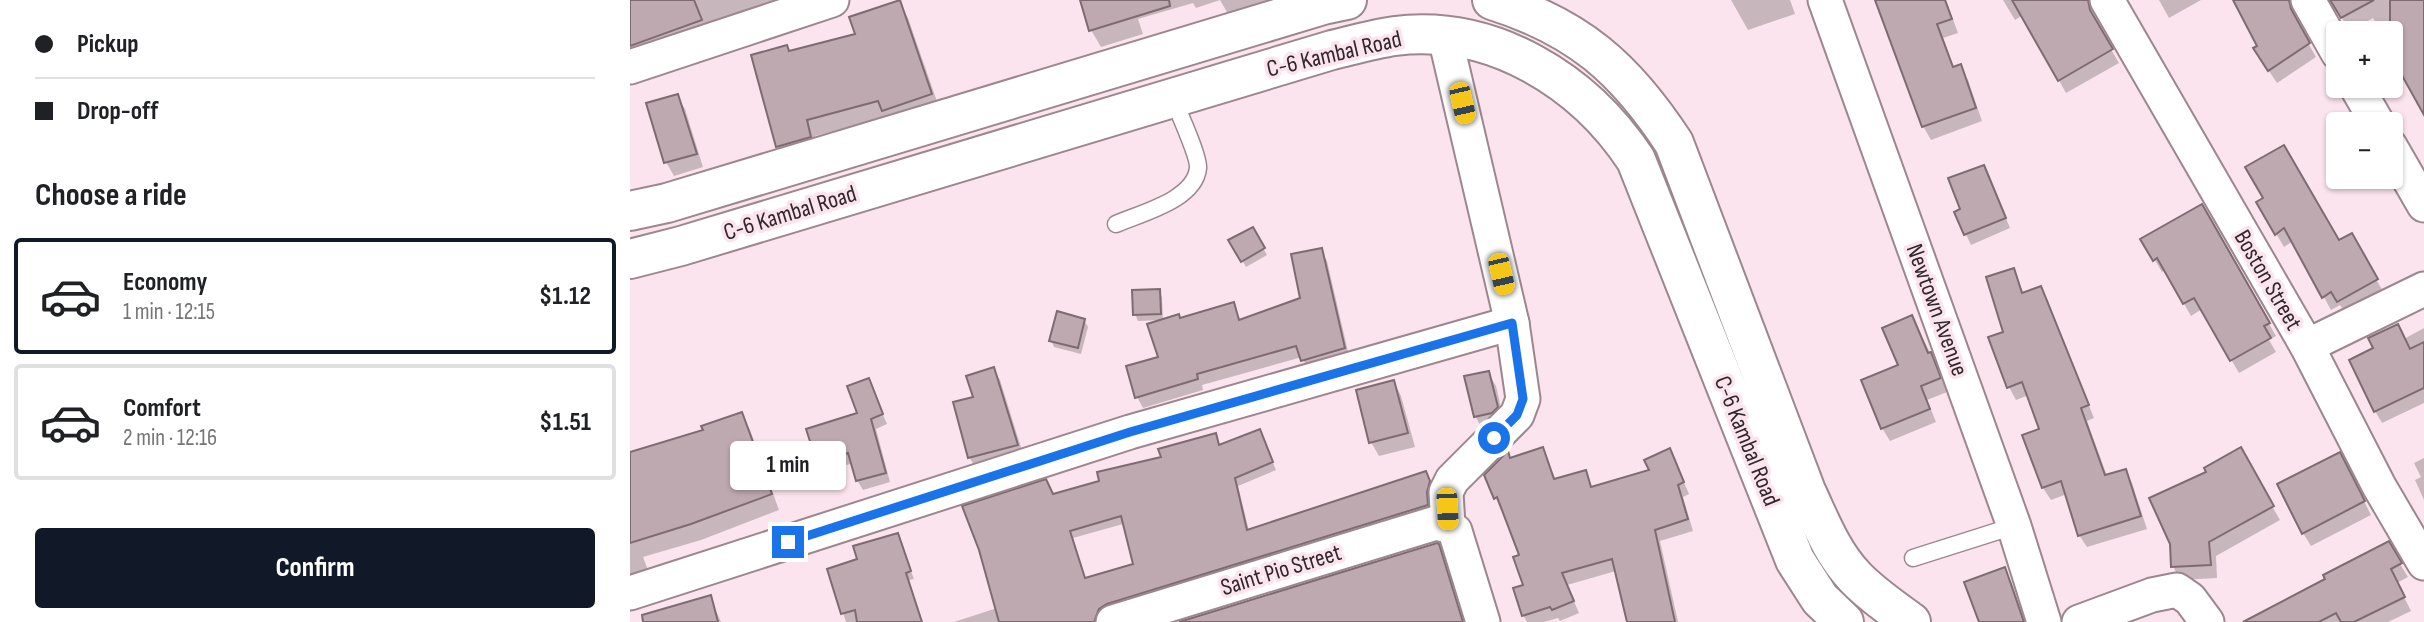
<!DOCTYPE html>
<html lang="en">
<head>
<meta charset="utf-8">
<style>
  :root { --surface:#fff; --page:#f2f2f2; --text:#202124; --muted:#757577; --line:#e0e0e0; --accent:#111827 }
  body { margin:0; font-family:"Sofia Sans Condensed",sans-serif; background:var(--page); color:var(--text); height:100vh; display:flex; flex-direction:column; font-size:26px; white-space:nowrap }
  * { box-sizing:border-box; margin:0 }
  p { font-size:23px; color:var(--muted) }
  .icon { flex:none; width:38px; height:38px; fill:none; stroke:currentColor; stroke-width:2; stroke-linecap:round; stroke-linejoin:round }
  .map { position:relative; flex:1; overflow:hidden }
  .panel { display:flex; flex-direction:column; background:var(--surface); width:630px }
  .panel>* { flex:none }
  .guide { display:grid; align-content:center; height:154px; padding:0 35px; background:var(--surface) }
  .fabs { position:absolute; left:1696px; top:21px; display:grid; gap:14px }
  .fabs a { display:grid; place-items:center; width:77px; height:77px; border-radius:7px; background:var(--surface); box-shadow:0 2px 5px #0004; font-size:35px }
  .end { position:absolute; width:32px; height:32px; margin:-16px; border:9px solid #1a73e8; background:#fff; box-shadow:0 0 0 4px #fff }
  .from { border-radius:50% }
  .bubble { position:absolute; height:49px; border-radius:7px; background:var(--surface); box-shadow:0 2px 5px #0004; font-size:23px; font-weight:700; line-height:49px; text-align:center }
  .car { position:absolute; width:21px; height:42px; margin:-21px -10px; border-radius:9px; box-shadow:0 0 5px 2px #0007; background:linear-gradient(#f5c518 24%,#345 0 40%,#f5c518 0 76%,#345 0 86%,#f5c518 0) }
  .guide b { display:flex; align-items:center; gap:24px; height:66px; font-size:26px }
  .guide b+b { border-top:2px solid var(--line) }
  .guide i { width:18px; height:18px; background:var(--text) }
  ul { padding:0; list-style:none }
  li { display:flex; align-items:center; gap:21px; height:116px; margin:0 14px 10px; padding:0 21px; border:4px solid var(--line); border-radius:7px }
  li div { flex:1 }
  li b { display:block; font-size:26px }
  li em { font-style:normal; font-weight:700 }
  li.selected { border-color:var(--accent) }
  li>.icon { width:63px; height:63px; stroke-width:1.5 }
  h2 { padding:0 35px; font-size:32px; line-height:84px }
  .button { display:flex; gap:14px; margin-top:auto; padding:14px 35px }
  .button a { flex:1; height:80px; border-radius:7px; background:var(--accent); color:#fff; font-size:28px; font-weight:700; line-height:80px; text-align:center }
  main { display:flex; flex:1; min-height:0 }
  .map>svg:first-child { display:block }
</style>
</head>
<body>
<main>
<section class="panel">
<div class="guide">
<b><i class="from"></i>Pickup</b>
<b><i></i>Drop-off</b>
</div>
<h2>Choose a ride</h2>
<ul>
<li class="selected"><svg class="icon" aria-label="car" viewBox="0 0 24 24"><path d="M5 17H2v-5l4-1 3-4h7l3 4 3 1v5h-3M9 17h6M6 11h13"/><circle cx="7" cy="17" r="2"/><circle cx="17" cy="17" r="2"/></svg><div><b>Economy</b><p>1 min · 12:15</p></div><em>$1.12</em></li>
<li><svg class="icon" aria-label="car" viewBox="0 0 24 24"><path d="M5 17H2v-5l4-1 3-4h7l3 4 3 1v5h-3M9 17h6M6 11h13"/><circle cx="7" cy="17" r="2"/><circle cx="17" cy="17" r="2"/></svg><div><b>Comfort</b><p>2 min · 12:16</p></div><em>$1.51</em></li>
</ul>
<div class="button"><a>Confirm</a></div>
</section>
<div class="map">
<svg width="1794" height="622" viewBox="0 0 1794 622">
  <rect width="100%" height="100%" fill="#fbe4ed"/>
  <g fill="#0003" fill-rule="evenodd">
    <path d="M0,0H185L0,56Z"/>
    <path d="M452,0H590L566,8L563,3L508,19L513,34L471,47L461,30Z"/>
    <path d="M590,0H656L601,19Z"/>
    <path d="M1160,0L1165,14L1118,30L1101,0Z"/>
    <path d="M1244,0H1316L1328,33L1313,38L1324,68L1330,67L1338,80L1352,121L1301,140L1293,126L1259,34Z"/>
    <path d="M1373,0H1452L1489,63L1436,93L1393,15L1385,20Z"/>
    <path d="M1529,0H1571L1539,18Z"/>
    <path d="M1633,0H1672L1668,5L1666,15L1668,25L1686,57L1647,83L1633,62L1629,46Z"/>
    <path d="M1701,0H1784L1794,15V109L1760,33H1751L1743,18L1720,31Z"/>
    <path d="M269,2L278,18L310,110L257,117L185,136L189,153L157,163L147,147L123,56L160,53L227,35Z"/>
    <path d="M47,96L55,109L73,167L44,176L36,162Z"/>
    <path d="M1359,177L1380,228L1341,245L1326,213L1332,210Z"/>
    <path d="M1628,203L1708,242L1721,236L1754,293L1716,314L1710,305L1701,310L1663,241L1654,247Z"/>
    <path d="M1571,206L1646,336L1639,340L1646,352L1609,373L1572,309L1561,316L1535,270L1532,272L1513,240Z"/>
    <path d="M622,229L637,255L616,267L601,241Z"/>
    <path d="M691,250L697,261L720,360L679,371L672,357L572,385L573,390L513,408L507,397L531,358L533,320L508,321L505,314L529,291L532,297L533,321L550,320L603,304L611,321L672,299Z"/>
    <path d="M1384,270L1394,294L1411,288L1418,301L1464,418L1457,421L1477,476L1495,471L1502,483L1517,529L1457,547L1449,535L1437,494L1421,500L1413,488L1394,436L1412,430L1399,395L1386,400L1379,387L1375,333Z"/>
    <path d="M1281,317L1308,367L1317,392L1297,400L1306,422L1260,441L1252,428Z"/>
    <path d="M454,320L458,327L451,354L424,347L421,340Z"/>
    <path d="M1794,328V403L1752,423L1745,411L1774,339Z"/>
    <path d="M363,369L370,380L394,457L346,468L339,457L345,398Z"/>
    <path d="M858,373L866,386L874,421L853,430L845,416Z"/>
    <path d="M238,380L257,424L246,429L260,482L233,490L227,480L223,463L194,472L178,430L229,414Z"/>
    <path d="M764,382L771,396L785,447L749,456L741,442Z"/>
    <path d="M111,414L120,430L149,510L71,540L13,557L21,578L0,585V459L75,431Z"/>
    <path d="M585,435L591,447L633,439L646,470L608,486L619,531L796,473L803,490L801,513L470,622H324L367,608L423,496L472,482ZM493,524L505,565L456,580L443,538Z"/>
    <path d="M912,449L926,480L955,472L963,489L1045,462L1059,494L1053,497L1063,531L1030,541L1048,622H999L986,571L937,585L949,613L930,621L928,618L914,622H897L893,615L895,586L891,556L856,476L881,460Z"/>
    <path d="M1610,450L1650,520L1586,556L1587,578L1550,580L1543,566L1578,472Z"/>
    <path d="M1794,458V500L1785,480L1791,477L1784,463Z"/>
    <path d="M1717,467L1741,515L1681,546L1673,533Z"/>
    <path d="M267,535L284,579L279,580L292,622H216L199,570L230,561Z"/>
    <path d="M1758,544L1778,577L1767,583L1781,611L1758,622H1617L1698,579Z"/>
    <path d="M808,545L812,553L833,622H555Z"/>
    <path d="M1374,570L1382,583L1395,622H1350Z"/>
    <path d="M80,597L91,622H17Z"/>
  </g>
  <g fill="#bfa9b1" stroke="#7e6b72" stroke-width="2" fill-rule="evenodd">
    <path d="M0,0H64L72,20L0,46Z"/>
    <path d="M270,0L302,94L252,111L248,101L177,120L181,137L146,147L121,55L157,45L159,51L225,34L219,17Z"/>
    <path d="M450,0H539L540,6L459,31Z"/>
    <path d="M1245,0H1315L1322,19L1307,24L1323,67L1331,64L1346,108L1292,127Z"/>
    <path d="M1382,0H1458L1460,10L1483,49L1428,81Z"/>
    <path d="M1603,0H1659L1661,9L1680,43L1638,71L1623,48L1627,46Z"/>
    <path d="M1700,0H1744L1711,18Z"/>
    <path d="M1760,0H1794V115L1760,54Z"/>
    <path d="M48,94L67,154L34,163L16,103Z"/>
    <path d="M1654,145L1709,240L1722,233L1748,279L1707,302L1701,292L1692,298L1654,228L1645,235L1626,202L1633,198L1615,167Z"/>
    <path d="M1354,165L1376,218L1334,235L1324,212L1330,209L1318,178Z"/>
    <path d="M1572,204L1640,323L1634,326L1641,338L1600,361L1564,298L1553,304L1527,258L1523,261L1510,239Z"/>
    <path d="M623,227L635,248L611,262L598,240Z"/>
    <path d="M692,248L715,348L671,361L666,346L567,374L568,379L505,398L496,366L528,357L517,324L549,314L550,318L604,302L609,320L670,298L661,254Z"/>
    <path d="M1384,268L1392,293L1411,286L1459,405L1451,408L1475,475L1496,469L1511,516L1448,536L1431,481L1412,488L1392,435L1409,429L1392,382L1377,388L1358,337L1373,332L1356,277Z"/>
    <path d="M530,289L531,314L503,315L502,290Z"/>
    <path d="M427,311L455,319L448,348L419,341Z"/>
    <path d="M1282,315L1298,353L1301,352L1311,378L1291,386L1300,409L1251,429L1231,380L1268,365L1252,328Z"/>
    <path d="M1768,324L1780,349L1794,342V388L1744,412L1719,360L1743,348L1738,338Z"/>
    <path d="M364,367L388,445L338,458L323,402L343,397L336,376Z"/>
    <path d="M859,371L868,407L862,413L844,417L834,376Z"/>
    <path d="M239,378L253,414L241,419L256,473L226,481L218,453L187,463L176,429L227,413L217,386Z"/>
    <path d="M764,380L778,433L739,443L726,390Z"/>
    <path d="M112,412L142,494L61,524L0,543V452L73,430L71,426Z"/>
    <path d="M630,429L643,462L605,478L617,530L796,471L800,481L797,492L798,505L477,604L469,609L464,622H369L349,550L332,506L416,479L423,494L469,481L467,472L531,457L528,449L586,433L589,445ZM491,516L503,564L455,578L440,531Z"/>
    <path d="M913,447L924,479L956,470L961,487L1019,470L1014,460L1040,448L1054,482L1048,485L1058,519L1025,530L1045,622H997L982,559L932,573L944,601L922,610L920,607L892,616L883,588L893,585L883,557L889,555L867,497L864,499L854,475L878,451L880,458Z"/>
    <path d="M1611,447L1644,506L1579,542L1581,565L1541,567L1540,544L1519,498L1576,472L1574,468Z"/>
    <path d="M1710,452L1735,501L1672,534L1647,484Z"/>
    <path d="M268,533L281,571L276,573L292,622H227L225,610L211,614L197,569L227,559L223,546Z"/>
    <path d="M1759,541L1772,563L1761,569L1775,597L1724,622H1711L1706,613L1689,622H1613L1695,579L1693,575Z"/>
    <path d="M807,543L809,544L833,622H549Z"/>
    <path d="M1375,567L1394,622H1349L1334,582Z"/>
    <path d="M81,595L88,622H13L12,615Z"/>
  </g>
  <g fill="none" stroke-linecap="round" stroke-linejoin="round">
    <g stroke="#9c878f" stroke-width="19">
      <g id="service">
        <path d="M486,224C511,213 565,200 568,168C569,156 548,111 542,96"/>
        <path d="M1283,558L1384,526"/>
      </g>
    </g>
    <g stroke="#9c878f" stroke-width="37">
      <g id="minor">
        <path d="M1195,0L1384,526L1414,622"/>
        <path d="M1477,0L1677,346L1749,486L1794,563"/>
        <path d="M1678,0L1708,53"/>
        <path d="M815,37L882,323L893,399L887,415L822,480L816,492L818,526"/>
        <path d="M0,67L202,0"/>
        <path d="M1726,86L1748,124"/>
        <path d="M1760,146L1794,205"/>
        <path d="M1677,346L1794,289"/>
        <path d="M0,593L500,432L882,323"/>
        <path d="M483,622L806,523L818,526L825,531L853,622"/>
        <path d="M1449,622L1522,595L1547,590L1560,599L1577,622"/>
      </g>
    </g>
    <g stroke="#9c878f" stroke-width="42">
      <g id="secondary">
        <path d="M862,0C948,27 995,68 1044,143L1176,491C1190,521 1202,553 1225,577C1242,595 1262,608 1281,622"/>
        <path d="M0,211L37,203L693,5L717,0"/>
        <path d="M0,259L51,246L702,50C723,45 744,39 765,36C863,24 954,81 1006,160L1165,560L1190,599L1214,622"/>
      </g>
    </g>
    <use href="#service" stroke="#fff" stroke-width="16"/>
    <use href="#minor" stroke="#fff" stroke-width="33"/>
    <use href="#secondary" stroke="#fff" stroke-width="38"/>
  </g>
  <g fill="none" stroke-linecap="round" stroke-linejoin="round">
    <path stroke="#1a73e8" stroke-width="9" d="M158,542L500,432L882,323L893,399L887,415L864,438"/>
  </g>
  <g text-anchor="middle" dominant-baseline="central" stroke-width="7" stroke-linejoin="round" paint-order="stroke">
    <g font-size="24" fill="#2f272a" stroke="#fbe4ed">
      <text transform="translate(704 54) rotate(-13)">C-6 Kambal Road</text>
      <text transform="translate(160 213) rotate(-17)">C-6 Kambal Road</text>
      <text transform="translate(1638 280) rotate(60)">Boston Street</text>
      <text transform="translate(1307 310) rotate(70)">Newtown Avenue</text>
      <text transform="translate(1117 441) rotate(68)">C-6 Kambal Road</text>
      <text transform="translate(651 570) rotate(-17)">Saint Pio Street</text>
    </g>
  </g>
</svg>
<div class="fabs">
<a>+</a>
<a>−</a>
</div>
<i class="end from" style="left:864px;top:438px"></i>
<i class="end" style="left:158px;top:542px"></i>
<div class="bubble" style="left:100px;top:441px;width:116px">1 min</div>
<i class="car" style="left:832px;top:103px;rotate:167deg"></i>
<i class="car" style="left:871px;top:274px;rotate:167deg"></i>
<i class="car" style="left:817px;top:509px;rotate:177deg"></i>
</div>
</main>
</body>
</html>
